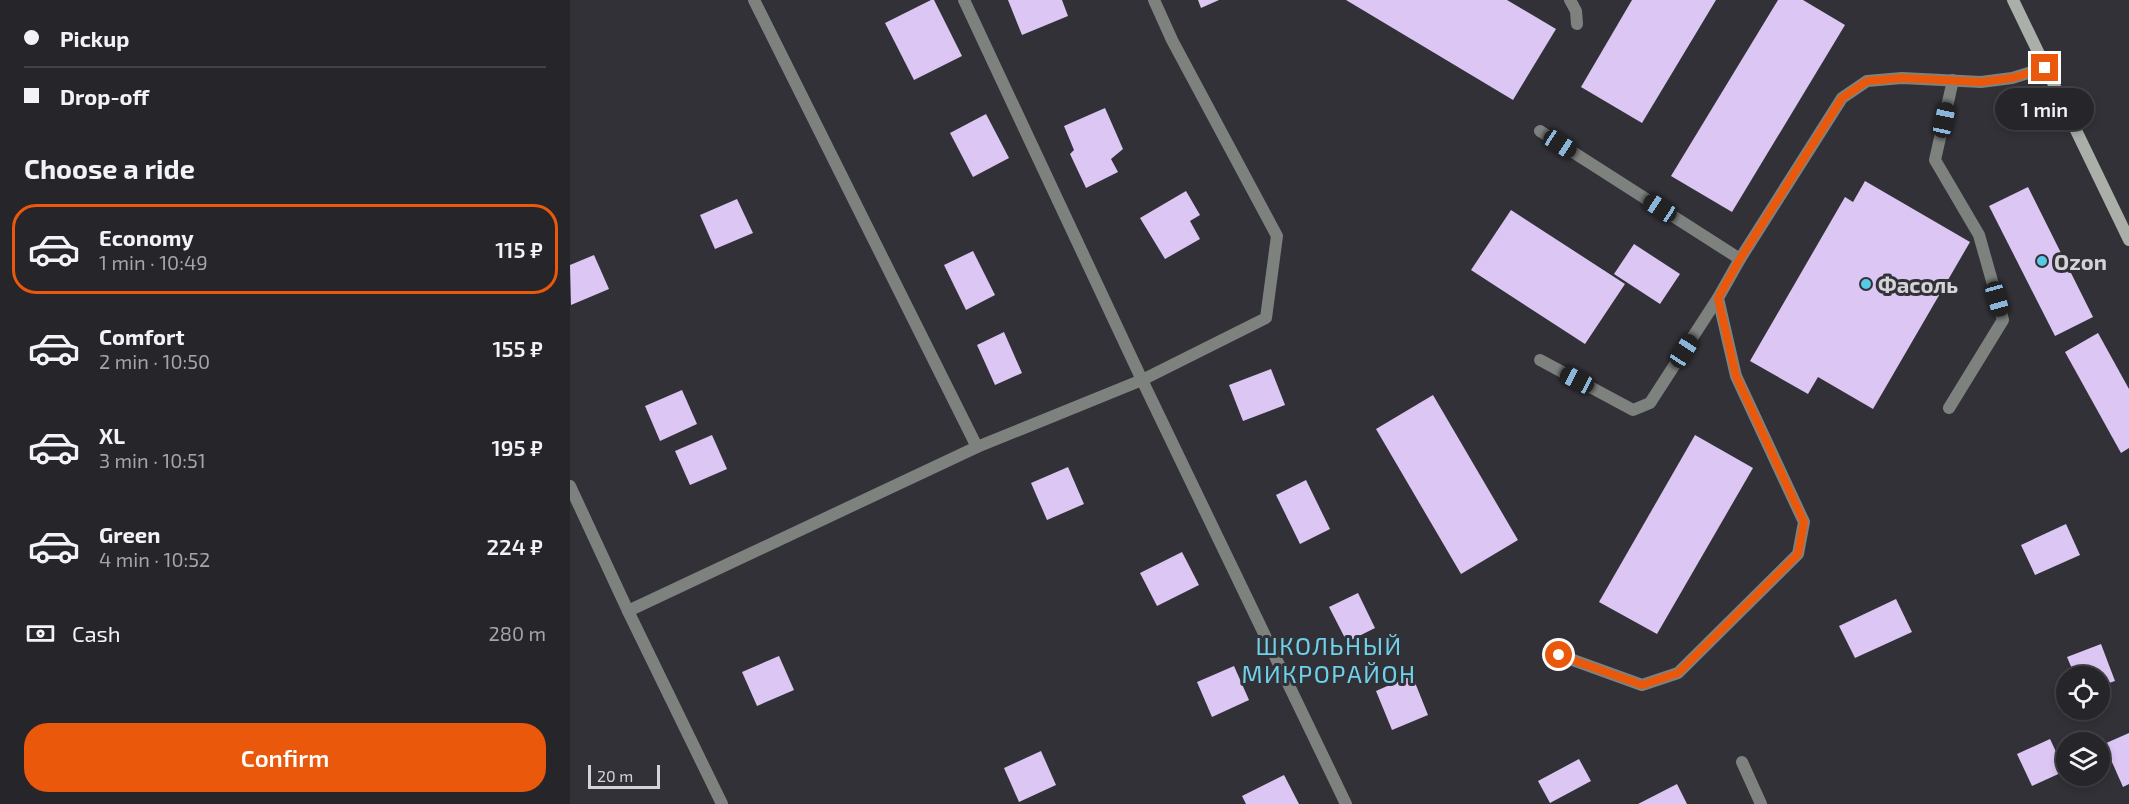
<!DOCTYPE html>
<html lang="en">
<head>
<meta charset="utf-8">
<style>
  :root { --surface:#262529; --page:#323135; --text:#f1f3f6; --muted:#a4a5a8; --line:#424246; --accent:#ea580c }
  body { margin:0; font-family:"Exo 2",sans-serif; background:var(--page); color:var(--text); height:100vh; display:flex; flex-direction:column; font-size:22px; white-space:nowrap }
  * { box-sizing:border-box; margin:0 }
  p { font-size:20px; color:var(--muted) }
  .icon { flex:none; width:33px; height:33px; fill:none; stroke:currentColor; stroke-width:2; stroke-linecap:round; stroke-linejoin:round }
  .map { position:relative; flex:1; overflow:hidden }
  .drawer { display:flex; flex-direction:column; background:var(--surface); width:570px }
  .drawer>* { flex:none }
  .hud { display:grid; align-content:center; height:132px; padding:0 24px; background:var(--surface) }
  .tools { position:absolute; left:1486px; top:666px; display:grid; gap:12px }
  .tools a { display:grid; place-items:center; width:54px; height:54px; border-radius:50%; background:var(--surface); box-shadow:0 3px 9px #0003,0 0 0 2px var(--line); font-size:30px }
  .scale { position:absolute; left:18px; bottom:15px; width:72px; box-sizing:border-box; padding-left:6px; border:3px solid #d4d3d7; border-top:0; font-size:16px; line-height:21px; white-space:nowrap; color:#d4d3d7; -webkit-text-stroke:4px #323137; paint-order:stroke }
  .end { position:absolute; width:27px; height:27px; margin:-14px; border:8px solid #ea580c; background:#fff; box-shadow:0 0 0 3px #fff }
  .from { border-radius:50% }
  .bubble { position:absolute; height:42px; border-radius:21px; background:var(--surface); box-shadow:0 3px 9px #0003,0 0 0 2px var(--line); font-size:20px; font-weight:600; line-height:42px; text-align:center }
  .car { position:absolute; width:18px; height:36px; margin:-18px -9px; border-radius:8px; box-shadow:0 0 4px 2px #0007; background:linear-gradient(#222 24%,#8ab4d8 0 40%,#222 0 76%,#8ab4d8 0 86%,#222 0) }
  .hud b { display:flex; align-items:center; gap:21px; height:57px; font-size:22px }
  .hud b+b { border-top:2px solid var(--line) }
  .hud i { width:15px; height:15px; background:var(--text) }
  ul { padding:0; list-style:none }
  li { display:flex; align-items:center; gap:18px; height:90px; margin:0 12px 9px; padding:0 12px; border:3px solid transparent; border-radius:24px }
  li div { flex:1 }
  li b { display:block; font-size:22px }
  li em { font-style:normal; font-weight:600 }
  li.selected { border-color:var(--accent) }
  li>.icon { width:54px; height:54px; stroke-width:1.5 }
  h2 { padding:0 24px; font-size:27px; line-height:72px }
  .pay { display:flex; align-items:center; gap:15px; height:66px; padding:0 24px; font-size:22px }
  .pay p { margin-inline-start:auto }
  .primary-button { display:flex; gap:12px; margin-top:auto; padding:12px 24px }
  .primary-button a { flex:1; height:69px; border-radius:24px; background:var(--accent); color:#fff; font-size:24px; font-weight:600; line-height:69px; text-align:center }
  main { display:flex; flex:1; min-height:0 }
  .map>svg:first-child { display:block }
</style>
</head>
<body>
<main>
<section class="drawer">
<div class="hud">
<b><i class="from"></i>Pickup</b>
<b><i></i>Drop-off</b>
</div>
<h2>Choose a ride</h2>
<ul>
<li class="selected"><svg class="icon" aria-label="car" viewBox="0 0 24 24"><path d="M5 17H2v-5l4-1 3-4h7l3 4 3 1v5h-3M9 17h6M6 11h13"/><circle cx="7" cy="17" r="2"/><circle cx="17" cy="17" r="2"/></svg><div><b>Economy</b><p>1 min · 10:49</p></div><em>115 ₽</em></li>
<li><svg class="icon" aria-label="car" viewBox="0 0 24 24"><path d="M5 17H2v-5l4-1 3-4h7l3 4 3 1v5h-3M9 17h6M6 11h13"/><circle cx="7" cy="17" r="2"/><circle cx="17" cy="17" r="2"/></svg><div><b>Comfort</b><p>2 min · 10:50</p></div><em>155 ₽</em></li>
<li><svg class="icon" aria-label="car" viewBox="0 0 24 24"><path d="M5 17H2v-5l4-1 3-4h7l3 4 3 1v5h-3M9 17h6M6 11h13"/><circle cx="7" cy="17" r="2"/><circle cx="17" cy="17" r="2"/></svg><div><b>XL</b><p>3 min · 10:51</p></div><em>195 ₽</em></li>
<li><svg class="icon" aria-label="car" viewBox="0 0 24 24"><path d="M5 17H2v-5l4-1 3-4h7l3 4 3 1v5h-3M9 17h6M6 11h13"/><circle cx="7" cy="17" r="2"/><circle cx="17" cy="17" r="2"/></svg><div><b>Green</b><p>4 min · 10:52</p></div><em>224 ₽</em></li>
</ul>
<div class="pay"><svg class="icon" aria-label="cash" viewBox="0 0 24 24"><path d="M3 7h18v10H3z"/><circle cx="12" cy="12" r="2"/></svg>Cash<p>280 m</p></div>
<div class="primary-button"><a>Confirm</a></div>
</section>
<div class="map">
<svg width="1559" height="804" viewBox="0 0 1559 804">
  <rect width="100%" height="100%" fill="#323137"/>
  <g fill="#dbc6f4">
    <path d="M361,0H364L392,56L344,80L315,23Z"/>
    <path d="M438,0H492L498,16L452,35Z"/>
    <path d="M628,0H649L631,8Z"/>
    <path d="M776,0H937L986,29L943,100Z"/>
    <path d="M1062,0H1146L1072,123L1011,87Z"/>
    <path d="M1208,0H1233L1275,25L1162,212L1101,176Z"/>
    <path d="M535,108L553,149L541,159L548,172L516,188L500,154L504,150L494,126Z"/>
    <path d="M416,114L439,158L403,177L380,133Z"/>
    <path d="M1295,181L1400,242L1303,409L1248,377L1238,394L1180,361L1275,197L1283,202Z"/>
    <path d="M1458,187L1523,317L1485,336L1419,206Z"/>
    <path d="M616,191L630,215L620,221L630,239L595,259L570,218Z"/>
    <path d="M167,199L183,233L145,249L130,215Z"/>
    <path d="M941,210L1055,284L1015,344L901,270Z"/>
    <path d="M1064,244L1110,274L1090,304L1044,274Z"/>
    <path d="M403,251L425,295L396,310L374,265Z"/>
    <path d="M24,255L39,289L1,305L0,265Z"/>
    <path d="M434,332L452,373L425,385L407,345Z"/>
    <path d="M1528,333L1559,389V448L1551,453L1495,352Z"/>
    <path d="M701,369L715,405L673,421L659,385Z"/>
    <path d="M112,390L127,424L90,441L75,406Z"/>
    <path d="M863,395L948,540L891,574L806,429Z"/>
    <path d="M142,435L157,469L120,485L105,451Z"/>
    <path d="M1125,435L1183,468L1087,634L1029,602Z"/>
    <path d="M498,467L514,504L477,520L461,483Z"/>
    <path d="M736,480L760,529L730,544L706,495Z"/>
    <path d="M1496,524L1510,555L1465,575L1451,545Z"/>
    <path d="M612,552L629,585L587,606L570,573Z"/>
    <path d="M788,593L805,628L777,642L759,607Z"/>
    <path d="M1326,599L1342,632L1285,658L1269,626Z"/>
    <path d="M1531,644L1545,681L1530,686V676H1505L1497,657Z"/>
    <path d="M209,656L224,690L187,706L172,672Z"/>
    <path d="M664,666L679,700L642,717L627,682Z"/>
    <path d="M842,675L858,715L822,730L806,691Z"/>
    <path d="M1559,733V784L1553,787L1534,744Z"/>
    <path d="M1480,739L1495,771L1462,786L1447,754Z"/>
    <path d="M471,751L486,785L449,802L434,768Z"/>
    <path d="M1009,759L1021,781L980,803L968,781Z"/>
    <path d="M714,775L729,804H676L672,796Z"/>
    <path d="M1107,784L1117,804H1068Z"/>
  </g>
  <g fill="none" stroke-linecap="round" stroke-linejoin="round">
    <g stroke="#7e827f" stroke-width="12">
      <path d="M184,0L407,447"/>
      <path d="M1000,0L1006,11L1007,24"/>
      <path d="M970,131L1170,259"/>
      <path d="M970,360L1063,410L1080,403L1148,298"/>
      <path d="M1379,408L1433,320L1409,235L1365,160L1383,80"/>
      <path d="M0,486L58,611"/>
      <path d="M989,655L1072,685L1108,673L1228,554L1234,522L1166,376L1148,298L1170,259L1272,98L1297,81L1332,78L1411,82L1442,78L1475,68"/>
      <path d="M152,804L58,611L407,447L572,380L696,318L707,236L602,40L584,0"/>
    </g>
    <g stroke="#7e827f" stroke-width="12">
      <path d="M394,0L572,380L776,804"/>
      <path d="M1172,762L1191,804"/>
    </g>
    <path stroke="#aaafaa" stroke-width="12" d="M1443,0L1559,240"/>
  </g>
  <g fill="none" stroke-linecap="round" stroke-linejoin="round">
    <path stroke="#ea580c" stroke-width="8" d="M989,655L1072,685L1108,673L1228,554L1234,522L1166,376L1148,298L1170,259L1272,98L1297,81L1332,78L1411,82L1442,78L1475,68"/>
  </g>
  <g fill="#58c9e3" stroke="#323137" stroke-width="2">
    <circle cx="1472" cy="261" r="6"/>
    <circle cx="1296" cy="284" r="6"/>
  </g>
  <g text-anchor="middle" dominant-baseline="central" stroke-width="6" stroke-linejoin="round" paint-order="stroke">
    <g font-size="22" font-weight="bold" fill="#d4d3d7" stroke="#323137" text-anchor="start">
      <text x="1484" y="261">Ozon</text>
      <text x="1308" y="284">Фасоль</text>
    </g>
    <g font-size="24" letter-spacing="1.5" fill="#6dd2ea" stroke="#323137">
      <text x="759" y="645">ШКОЛЬНЫЙ<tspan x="759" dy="28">МИКРОРАЙОН</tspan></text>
    </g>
  </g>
</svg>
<div class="tools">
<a><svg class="icon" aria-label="locate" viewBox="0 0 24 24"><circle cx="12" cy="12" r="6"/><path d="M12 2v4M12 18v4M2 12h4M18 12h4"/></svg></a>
<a><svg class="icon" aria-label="layers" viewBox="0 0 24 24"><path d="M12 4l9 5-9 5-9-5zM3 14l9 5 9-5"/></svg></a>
</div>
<div class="scale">20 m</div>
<i class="end from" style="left:989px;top:655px"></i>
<i class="end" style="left:1475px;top:68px"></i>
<div class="bubble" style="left:1425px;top:88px;width:99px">1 min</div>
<i class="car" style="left:1374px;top:120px;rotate:12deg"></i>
<i class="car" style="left:990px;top:144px;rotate:123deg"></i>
<i class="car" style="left:1090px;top:208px;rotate:303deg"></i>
<i class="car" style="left:1427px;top:299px;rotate:164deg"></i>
<i class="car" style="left:1114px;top:351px;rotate:33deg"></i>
<i class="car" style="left:1007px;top:380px;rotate:298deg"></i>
</div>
</main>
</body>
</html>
